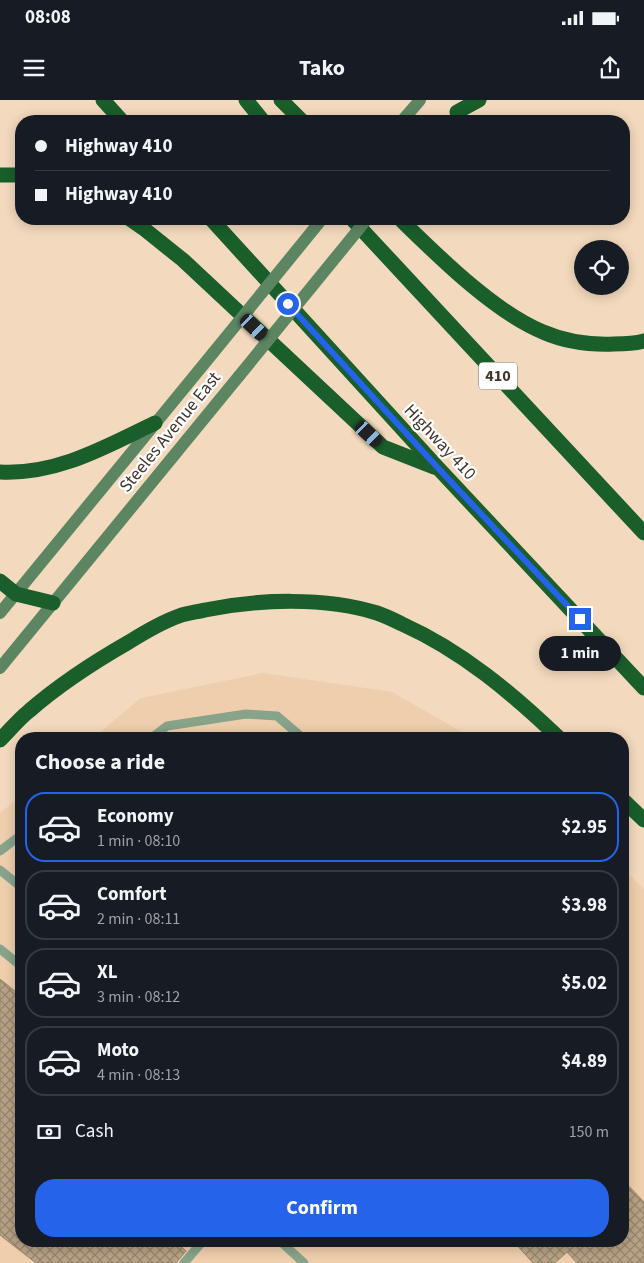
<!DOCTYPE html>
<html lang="en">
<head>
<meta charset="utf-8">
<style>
  :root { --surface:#171b24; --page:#242831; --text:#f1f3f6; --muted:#9ea1a6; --line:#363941; --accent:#2563eb }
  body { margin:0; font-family:"Source Sans 3",sans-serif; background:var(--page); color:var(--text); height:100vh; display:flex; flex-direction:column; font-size:19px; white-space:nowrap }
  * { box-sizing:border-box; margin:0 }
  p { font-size:16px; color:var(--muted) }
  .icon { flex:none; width:28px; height:28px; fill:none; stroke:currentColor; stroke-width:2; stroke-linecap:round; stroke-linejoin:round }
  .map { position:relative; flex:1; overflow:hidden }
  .panel { position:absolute; left:15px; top:632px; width:614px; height:515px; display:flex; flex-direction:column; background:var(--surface); border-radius:20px; box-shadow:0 2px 12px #0003 }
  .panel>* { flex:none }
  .hud { position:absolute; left:15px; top:15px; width:615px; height:110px; border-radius:20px; box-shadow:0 2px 12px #0003; display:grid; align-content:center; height:110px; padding:0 20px; background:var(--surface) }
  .fabs { position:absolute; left:574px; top:140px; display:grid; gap:10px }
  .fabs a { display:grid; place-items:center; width:55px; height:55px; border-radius:50%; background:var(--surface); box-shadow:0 2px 12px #0003; font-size:25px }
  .end { position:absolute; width:22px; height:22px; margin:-11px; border:6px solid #2563eb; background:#fff; box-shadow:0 0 0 2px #fff }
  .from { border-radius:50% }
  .bubble { position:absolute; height:35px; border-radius:18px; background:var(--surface); box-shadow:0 2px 12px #0003; font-size:16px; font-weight:700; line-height:35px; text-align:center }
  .car { position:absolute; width:15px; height:30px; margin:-15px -8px; border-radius:6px; box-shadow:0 0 4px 1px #0007; background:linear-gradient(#222 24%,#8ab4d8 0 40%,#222 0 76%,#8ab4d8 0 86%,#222 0) }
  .hud b { display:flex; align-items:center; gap:18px; height:48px; font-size:19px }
  .hud b+b { border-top:1px solid var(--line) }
  .hud i { width:12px; height:12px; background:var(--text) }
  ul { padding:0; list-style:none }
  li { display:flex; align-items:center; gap:15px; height:70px; margin:0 10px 8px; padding:0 10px; border:2px solid var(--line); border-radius:20px }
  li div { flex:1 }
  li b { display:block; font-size:19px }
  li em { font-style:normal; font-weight:700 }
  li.active { border-color:var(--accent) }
  li>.icon { width:45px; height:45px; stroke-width:1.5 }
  h2 { padding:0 20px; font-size:22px; line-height:60px }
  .pay { display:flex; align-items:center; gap:12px; height:55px; padding:0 20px; font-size:19px }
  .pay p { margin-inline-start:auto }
  .cta { display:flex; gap:10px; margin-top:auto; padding:10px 20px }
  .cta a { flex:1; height:58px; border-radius:20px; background:var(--accent); color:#fff; font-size:20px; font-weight:700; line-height:58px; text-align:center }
  .status { display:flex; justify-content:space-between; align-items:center; height:35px; padding:0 25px; background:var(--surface); direction:ltr }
  .status svg { height:14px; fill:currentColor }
  header { display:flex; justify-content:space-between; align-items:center; height:65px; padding:0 20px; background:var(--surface); font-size:22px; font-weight:700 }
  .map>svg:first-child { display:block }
</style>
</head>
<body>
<div class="status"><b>08:08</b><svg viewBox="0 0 49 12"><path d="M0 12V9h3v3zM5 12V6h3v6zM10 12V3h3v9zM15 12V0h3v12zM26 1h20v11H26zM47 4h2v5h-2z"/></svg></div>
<header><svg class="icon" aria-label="menu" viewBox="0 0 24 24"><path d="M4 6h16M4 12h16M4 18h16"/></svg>Tako<svg class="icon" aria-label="share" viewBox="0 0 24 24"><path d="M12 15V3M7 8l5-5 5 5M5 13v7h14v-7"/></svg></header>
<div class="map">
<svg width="644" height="1163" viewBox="0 0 644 1163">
  <defs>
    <pattern id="building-cross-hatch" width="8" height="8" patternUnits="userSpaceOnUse" patternTransform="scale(1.25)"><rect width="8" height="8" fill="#b7a285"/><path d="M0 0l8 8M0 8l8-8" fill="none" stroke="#96856d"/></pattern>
  </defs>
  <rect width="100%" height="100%" fill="#f3d9bd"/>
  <g fill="#eeceac">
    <path d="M263,573L392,592L474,639H92L141,598Z"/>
    <path d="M21,696V1141H622L623,769L644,789V1163H0V713Z"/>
  </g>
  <g fill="url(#building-cross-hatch)" stroke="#9d876b">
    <path d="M0,879L21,896V1141H175L186,1151L176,1163H36L0,1135Z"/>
    <path d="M622,1079L644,1102V1163H577L567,1152L555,1163H533L513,1141H622Z"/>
  </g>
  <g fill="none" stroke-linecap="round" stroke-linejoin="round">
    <g stroke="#87a38a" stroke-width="9">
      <path d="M150,639L167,626L246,614L277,616L304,639"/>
      <path d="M0,751L21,735"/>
      <path d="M0,770L21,787"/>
      <path d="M0,849L21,866"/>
      <path d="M280,1141L304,1163"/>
      <path d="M184,1163L203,1141"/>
    </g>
    <g stroke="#5c8662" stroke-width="12">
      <path d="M402,21L420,0"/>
      <path d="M0,513L213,253"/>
      <path d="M0,568L239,276"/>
    </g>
    <g stroke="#195e2b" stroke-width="15">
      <path d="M103,0L122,21"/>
      <path d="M246,0L263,21"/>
      <path d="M281,0L302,21"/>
      <path d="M457,12L479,0"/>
      <path d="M0,75H21"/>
      <path d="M130,119L143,128L183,160L383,347L434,367"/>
      <path d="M211,119L438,368L644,588"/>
      <path d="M352,119L644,433"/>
      <path d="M400,119C438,156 494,212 543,232C566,242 590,245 614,244C624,244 634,244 644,241"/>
      <path d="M0,372C57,375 105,347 155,323"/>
      <path d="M0,481L16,494L53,503"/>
      <path d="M0,640C10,630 19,619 29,611C60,584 94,562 129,542C145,532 162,522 179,516C187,513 197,512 205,510C258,499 326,497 377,513C386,516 394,520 402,524C462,551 512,593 560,639"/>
      <path d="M622,699L644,720"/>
    </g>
    <g stroke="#5c8662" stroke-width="12">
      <path d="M213,253L322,119"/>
      <path d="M239,276L367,119"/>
    </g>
  </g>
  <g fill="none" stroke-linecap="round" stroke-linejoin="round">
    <path stroke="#2563eb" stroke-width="6" d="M288,204L438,368L580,519"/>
  </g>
  <g text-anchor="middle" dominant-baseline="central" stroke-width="4.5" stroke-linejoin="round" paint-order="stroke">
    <rect fill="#fff" stroke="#79726b" stroke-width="1" x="479" y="262.5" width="38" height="27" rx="4"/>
    <g font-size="16" font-weight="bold" fill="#40362b">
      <text x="498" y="276">410</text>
    </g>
    <g font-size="18" fill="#40362b" stroke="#fff">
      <text transform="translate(170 332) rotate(-51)">Steeles Avenue East</text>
      <text transform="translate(440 342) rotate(47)">Highway 410</text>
    </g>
  </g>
</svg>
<div class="fabs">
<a><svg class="icon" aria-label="locate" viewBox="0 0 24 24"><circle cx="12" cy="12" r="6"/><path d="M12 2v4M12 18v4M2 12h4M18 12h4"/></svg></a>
</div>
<i class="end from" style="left:288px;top:204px"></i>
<i class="end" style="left:580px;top:519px"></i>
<div class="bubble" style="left:539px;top:536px;width:82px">1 min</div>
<i class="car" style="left:254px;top:227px;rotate:133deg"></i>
<i class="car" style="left:369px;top:334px;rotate:133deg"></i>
<div class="hud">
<b><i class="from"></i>Highway 410</b>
<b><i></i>Highway 410</b>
</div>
<section class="panel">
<h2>Choose a ride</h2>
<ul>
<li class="active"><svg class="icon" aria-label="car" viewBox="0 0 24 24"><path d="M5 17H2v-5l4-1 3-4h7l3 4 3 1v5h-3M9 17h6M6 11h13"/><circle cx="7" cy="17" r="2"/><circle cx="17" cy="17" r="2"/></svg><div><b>Economy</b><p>1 min · 08:10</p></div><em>$2.95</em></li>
<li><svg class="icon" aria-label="car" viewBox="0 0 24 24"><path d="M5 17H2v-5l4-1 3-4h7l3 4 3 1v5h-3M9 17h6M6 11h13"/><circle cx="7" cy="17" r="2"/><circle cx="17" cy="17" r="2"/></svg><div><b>Comfort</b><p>2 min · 08:11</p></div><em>$3.98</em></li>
<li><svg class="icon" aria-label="car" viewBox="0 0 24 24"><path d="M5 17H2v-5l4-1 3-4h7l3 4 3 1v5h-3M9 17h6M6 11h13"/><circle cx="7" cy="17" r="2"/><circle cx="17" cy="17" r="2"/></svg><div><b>XL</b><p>3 min · 08:12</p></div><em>$5.02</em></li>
<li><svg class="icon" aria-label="car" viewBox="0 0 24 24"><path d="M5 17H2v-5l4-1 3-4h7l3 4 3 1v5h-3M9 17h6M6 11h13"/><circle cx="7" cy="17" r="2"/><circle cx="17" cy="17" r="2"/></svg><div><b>Moto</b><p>4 min · 08:13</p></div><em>$4.89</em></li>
</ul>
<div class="pay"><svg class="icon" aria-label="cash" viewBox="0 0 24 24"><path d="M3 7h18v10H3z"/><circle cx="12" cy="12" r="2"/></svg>Cash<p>150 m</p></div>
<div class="cta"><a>Confirm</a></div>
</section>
</div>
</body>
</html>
